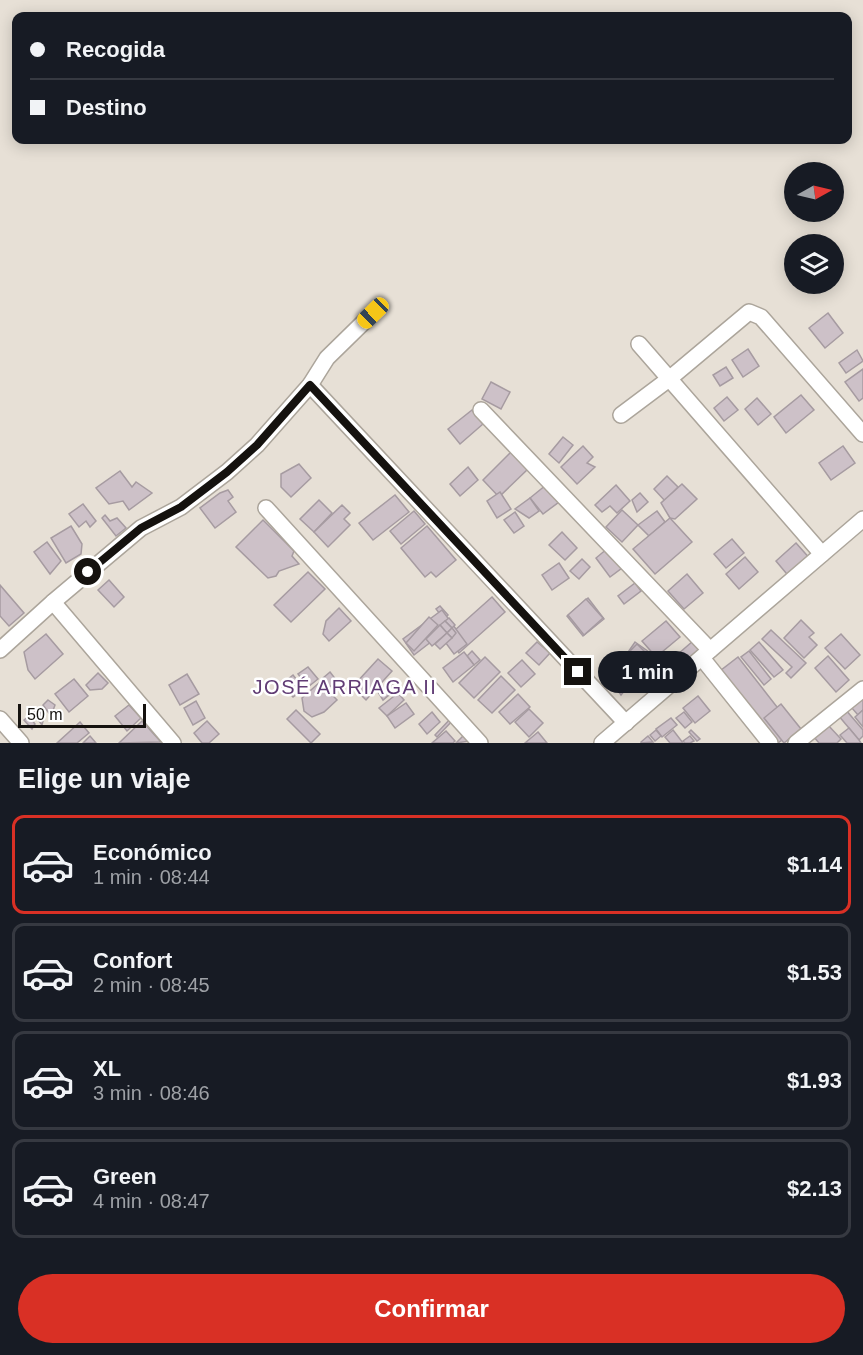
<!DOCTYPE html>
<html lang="es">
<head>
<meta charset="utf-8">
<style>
  :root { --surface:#171b24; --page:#20242c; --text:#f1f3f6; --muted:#9ea1a6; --line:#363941; --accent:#d93025 }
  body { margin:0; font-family:Arial,sans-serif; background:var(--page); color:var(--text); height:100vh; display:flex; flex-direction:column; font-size:22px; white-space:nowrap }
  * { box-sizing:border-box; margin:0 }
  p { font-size:20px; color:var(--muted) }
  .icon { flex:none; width:33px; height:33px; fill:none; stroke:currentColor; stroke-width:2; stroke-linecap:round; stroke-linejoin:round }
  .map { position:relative; height:743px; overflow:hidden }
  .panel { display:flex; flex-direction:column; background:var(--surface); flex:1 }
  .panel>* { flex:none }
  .banner { position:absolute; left:12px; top:12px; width:840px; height:132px; border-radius:12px; box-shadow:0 3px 15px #0003; display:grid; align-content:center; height:132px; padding:0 18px; background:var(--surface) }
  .needle { width:39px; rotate:82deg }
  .fabs { position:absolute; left:784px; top:162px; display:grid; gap:12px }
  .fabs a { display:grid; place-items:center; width:60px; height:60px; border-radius:50%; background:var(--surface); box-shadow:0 3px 15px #0003; font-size:30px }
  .scale { position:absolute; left:18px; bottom:15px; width:128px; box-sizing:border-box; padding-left:6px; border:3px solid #15120f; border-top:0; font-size:16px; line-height:21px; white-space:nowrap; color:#15120f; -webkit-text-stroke:4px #fff; paint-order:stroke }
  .end { position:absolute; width:27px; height:27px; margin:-14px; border:8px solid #15120f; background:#fff; box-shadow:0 0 0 3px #fff }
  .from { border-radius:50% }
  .bubble { position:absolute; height:42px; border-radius:21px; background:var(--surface); box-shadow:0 3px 15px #0003; font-size:20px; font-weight:700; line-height:42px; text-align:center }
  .car { position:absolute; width:18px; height:36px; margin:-18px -9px; border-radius:8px; box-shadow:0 0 4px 2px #0007; background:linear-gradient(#f5c518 24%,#345 0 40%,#f5c518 0 76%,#345 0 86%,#f5c518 0) }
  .banner b { display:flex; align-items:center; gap:21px; height:57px; font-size:22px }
  .banner b+b { border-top:2px solid var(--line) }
  .banner i { width:15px; height:15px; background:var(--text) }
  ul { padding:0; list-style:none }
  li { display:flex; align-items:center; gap:18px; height:99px; margin:0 12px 9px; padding:0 6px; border:3px solid var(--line); border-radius:12px }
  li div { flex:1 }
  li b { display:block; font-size:22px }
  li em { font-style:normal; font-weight:700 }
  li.active { border-color:var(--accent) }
  li>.icon { width:54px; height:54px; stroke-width:1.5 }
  h2 { padding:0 18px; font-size:27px; line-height:72px }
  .action { display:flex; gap:12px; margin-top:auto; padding:12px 18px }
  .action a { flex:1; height:69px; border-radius:36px; background:var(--accent); color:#fff; font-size:24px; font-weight:700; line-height:69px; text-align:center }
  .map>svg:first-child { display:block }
</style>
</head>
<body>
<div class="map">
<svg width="863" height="743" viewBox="0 0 863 743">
  <rect width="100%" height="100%" fill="#e7e0d6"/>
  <g fill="#cdc1c8" stroke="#a69ba1" stroke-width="1.5">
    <path d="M828,313L843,333L825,348L809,328Z"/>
    <path d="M748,349L759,366L743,377L732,360Z"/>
    <path d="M857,350L863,361L846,373L839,363Z"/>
    <path d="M726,367L733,378L720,386L713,375Z"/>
    <path d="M863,369V398L859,401L845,382Z"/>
    <path d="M491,382L510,392L501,409L482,399Z"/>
    <path d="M801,395L814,410L786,433L774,417Z"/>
    <path d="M727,397L738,410L724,421L714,408Z"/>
    <path d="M757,398L771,414L758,425L745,409Z"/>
    <path d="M472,410L483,424L460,444L448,429Z"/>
    <path d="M563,437L573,445L559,463L549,454Z"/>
    <path d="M583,446L593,457L587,463L595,467L577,484L561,467Z"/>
    <path d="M843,446L855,463L831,480L819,463Z"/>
    <path d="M511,452L528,469L499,497L483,480Z"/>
    <path d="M299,464L311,478L291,497L281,487V474Z"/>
    <path d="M468,467L478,480L460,496L450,484Z"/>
    <path d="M120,471L132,487L136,482L152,493L129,510L123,501L109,504L96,488Z"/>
    <path d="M667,476L678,487L665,501L654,489Z"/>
    <path d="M682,484L697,499L675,519L670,518L661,503Z"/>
    <path d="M546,485L559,502L543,514L530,498Z"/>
    <path d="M616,485L630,501L617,513L610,506L602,512L595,505Z"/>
    <path d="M228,490L233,497L228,501L236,512L215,528L200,508L220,493Z"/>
    <path d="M500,492L511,509L497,518L487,501Z"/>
    <path d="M640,493L648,502L637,512L632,500Z"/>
    <path d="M395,495L409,512L373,540L359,523Z"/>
    <path d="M530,498L539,511L529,518L515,509Z"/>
    <path d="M319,500L332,513L314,532L300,519Z"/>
    <path d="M83,504L96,521L90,527L86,521L79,527L69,514Z"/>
    <path d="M342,505L350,513L344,519L350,525L328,547L314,532Z"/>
    <path d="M622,510L638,525L622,542L606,527Z"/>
    <path d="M414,511L425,524L401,544L390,531Z"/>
    <path d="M657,511L665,522L649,536L638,525Z"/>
    <path d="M515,512L524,526L514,533L504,520Z"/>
    <path d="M105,515L110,521L117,518L126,528L116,536L102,518Z"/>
    <path d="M670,518L692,542L655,574L633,549Z"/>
    <path d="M263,520L294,551L292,556L299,564L279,571L276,576L268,578L236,547Z"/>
    <path d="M71,526L82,544L81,554L66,563L51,538Z"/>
    <path d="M427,526L456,560L436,577L431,572L425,577L401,548Z"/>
    <path d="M562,532L577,548L565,560L549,545Z"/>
    <path d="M732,539L744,553L726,568L714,554Z"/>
    <path d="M47,542L61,561L50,574L34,552Z"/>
    <path d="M796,543L812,561L791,579L776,561Z"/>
    <path d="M608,548L622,568L610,577L596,558Z"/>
    <path d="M745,557L758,572L739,589L726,574Z"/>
    <path d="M582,559L590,567L579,579L570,571Z"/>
    <path d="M559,563L569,578L552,590L542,575Z"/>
    <path d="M308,572L325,589L291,622L274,605Z"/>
    <path d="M687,574L703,593L684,609L668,591Z"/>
    <path d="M109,580L124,597L114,607L98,590Z"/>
    <path d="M635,583L641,591L624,604L618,596Z"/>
    <path d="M0,585L24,613L9,626L0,616Z"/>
    <path d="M492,597L505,612L459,653L452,643L460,636L455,630Z"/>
    <path d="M588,598L604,619L583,636L567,616Z"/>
    <path d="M586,599L603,618L584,635L568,615Z"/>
    <path d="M440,606L448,615L444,619L436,609Z"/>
    <path d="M339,608L351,621L329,641L323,634L326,621Z"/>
    <path d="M442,610L467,644L454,654L440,635L414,655L403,639Z"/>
    <path d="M429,617L438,625L414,651L406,643Z"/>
    <path d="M449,618L455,625L452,628L445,621Z"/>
    <path d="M801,620L814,633L809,637L817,645L804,658L784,638Z"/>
    <path d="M445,621L452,628L447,633L440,625Z"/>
    <path d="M666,621L680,637L656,657L642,641Z"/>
    <path d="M440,625L447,633L432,646L426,639Z"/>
    <path d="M452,628L456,633L452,638L447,633Z"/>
    <path d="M771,630L806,663L791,678L786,673L792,667L762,639Z"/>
    <path d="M447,633L452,638L440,649L435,644Z"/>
    <path d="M46,634L63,654L35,679L28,670L24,652Z"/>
    <path d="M841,634L860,655L845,669L825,648Z"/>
    <path d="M693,641L702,651L687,664L678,654Z"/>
    <path d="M537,642L550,653L539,665L526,653Z"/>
    <path d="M635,642L656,657L646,671L626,655Z"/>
    <path d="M759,642L783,670L774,677L750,650Z"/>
    <path d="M637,644L655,662L646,671L628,653Z"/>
    <path d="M472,651L480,660L474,665L467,656Z"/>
    <path d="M749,651L771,679L764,685L741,657Z"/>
    <path d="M464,652L474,665L453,682L443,668Z"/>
    <path d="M828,656L849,680L836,692L815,668Z"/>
    <path d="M485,657L500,672L474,698L459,683Z"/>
    <path d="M738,657L795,730L778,743H776L720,671Z"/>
    <path d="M378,659L392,671L366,700L355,689L357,682Z"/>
    <path d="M522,660L535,674L521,687L508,673Z"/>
    <path d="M308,667L318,679L308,687L298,674Z"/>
    <path d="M620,669L630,684L621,695L608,676Z"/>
    <path d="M620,671L630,682L625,687L614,677Z"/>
    <path d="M330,672L337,681L328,688L322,679Z"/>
    <path d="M98,673L108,683L102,689L90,690L86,685Z"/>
    <path d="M187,674L199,694L180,705L169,685Z"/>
    <path d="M293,675L304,689L293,697L282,684Z"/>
    <path d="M501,676L515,690L492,713L478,700Z"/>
    <path d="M74,679L88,696L69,712L55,694Z"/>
    <path d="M320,682L337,700L324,712L312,717L304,711L302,698Z"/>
    <path d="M391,682L396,689L383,700L378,692Z"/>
    <path d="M398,693L404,700L387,716L379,708Z"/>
    <path d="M518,694L530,707L510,724L499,712Z"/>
    <path d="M698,696L710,711L695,723L683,708Z"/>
    <path d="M863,699V710L858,715L851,707Z"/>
    <path d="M48,700L55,705L51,716L43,705Z"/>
    <path d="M196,701L205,718L193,725L184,708Z"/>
    <path d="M406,703L414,714L395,728L387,716Z"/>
    <path d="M781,704L801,729L784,743L764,718Z"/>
    <path d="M129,705L141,718L127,731L115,716Z"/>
    <path d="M38,709L44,717L42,725L33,713Z"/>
    <path d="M529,709L543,723L529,737L515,722Z"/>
    <path d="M845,709L863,730V736L859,740L838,715Z"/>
    <path d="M296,710L320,734L311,743L287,719Z"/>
    <path d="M863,710V727L855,717Z"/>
    <path d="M432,712L440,722L427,734L419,724Z"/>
    <path d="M684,712L692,722L685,728L676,718Z"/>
    <path d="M29,716L35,724L32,729L24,720Z"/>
    <path d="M452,717L454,719L437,737L435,735Z"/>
    <path d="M671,718L677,725L662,737L656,729Z"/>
    <path d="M142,721L161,742L119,743Z"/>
    <path d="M207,721L219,734L209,743H202L194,733Z"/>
    <path d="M80,722L89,733L77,743H57Z"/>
    <path d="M827,724L841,739L837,743H819L814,737Z"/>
    <path d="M849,728L859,740L861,743H847L840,735Z"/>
    <path d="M656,730L661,736L655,741L650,735Z"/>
    <path d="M673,730L683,743H670L665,737Z"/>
    <path d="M691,730L700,739L697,741L689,732Z"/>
    <path d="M446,731L455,741L453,743H432Z"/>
    <path d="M538,732L547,743H525Z"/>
    <path d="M464,735L470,741L456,743Z"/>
    <path d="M90,736L96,743H83Z"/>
    <path d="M648,736L653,742L641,743V742Z"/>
    <path d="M690,736L694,741L690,743H685L683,741Z"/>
  </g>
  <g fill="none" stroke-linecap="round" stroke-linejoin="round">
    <g stroke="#aca59b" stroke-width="18">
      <g id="minor">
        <path d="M639,344L822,554"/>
        <path d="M310,385L626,723"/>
        <path d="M481,410L710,650"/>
        <path d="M621,415L669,379L749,312L761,317L863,434"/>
        <path d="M266,508L480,743"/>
        <path d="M53,602L173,743"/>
        <path d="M0,650L53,602L141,528L181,507L227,472L257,445L310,385L327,358L373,313"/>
        <path d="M702,658L770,743"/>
        <path d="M0,719L21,743"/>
        <path d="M602,743L863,519"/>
        <path d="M796,743L863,689"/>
      </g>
    </g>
    <use href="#minor" stroke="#fff" stroke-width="15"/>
  </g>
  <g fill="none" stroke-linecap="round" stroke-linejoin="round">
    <path stroke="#15120f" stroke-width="8" d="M88,572L141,528L181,507L227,472L257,445L310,385L578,672"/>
  </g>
  <g text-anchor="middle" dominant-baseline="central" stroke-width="5" stroke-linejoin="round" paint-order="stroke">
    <g font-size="20" letter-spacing="1.5" fill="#613c75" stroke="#fff">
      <text x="345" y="687">JOSÉ ARRIAGA II</text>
    </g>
  </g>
</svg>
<div class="fabs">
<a><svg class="needle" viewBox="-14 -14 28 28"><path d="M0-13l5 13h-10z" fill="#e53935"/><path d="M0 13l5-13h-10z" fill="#9ea1a6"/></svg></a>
<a><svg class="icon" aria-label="layers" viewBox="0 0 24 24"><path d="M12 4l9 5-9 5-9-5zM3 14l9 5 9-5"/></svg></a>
</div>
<div class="scale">50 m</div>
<i class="end from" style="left:88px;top:572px"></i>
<i class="end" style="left:578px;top:672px"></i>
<div class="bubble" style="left:598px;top:651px;width:99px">1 min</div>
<i class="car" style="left:373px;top:313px;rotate:226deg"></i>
<div class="banner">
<b><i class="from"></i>Recogida</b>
<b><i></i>Destino</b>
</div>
</div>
<section class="panel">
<h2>Elige un viaje</h2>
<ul>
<li class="active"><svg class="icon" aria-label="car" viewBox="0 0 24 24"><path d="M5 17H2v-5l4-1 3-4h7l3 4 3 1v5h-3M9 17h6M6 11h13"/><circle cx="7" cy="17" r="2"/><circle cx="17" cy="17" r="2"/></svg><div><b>Económico</b><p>1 min · 08:44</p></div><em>$1.14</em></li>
<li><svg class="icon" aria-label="car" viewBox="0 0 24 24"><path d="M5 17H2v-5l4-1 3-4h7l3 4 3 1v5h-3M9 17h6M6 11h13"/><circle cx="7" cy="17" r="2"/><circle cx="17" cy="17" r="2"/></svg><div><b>Confort</b><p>2 min · 08:45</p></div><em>$1.53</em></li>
<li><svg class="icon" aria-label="car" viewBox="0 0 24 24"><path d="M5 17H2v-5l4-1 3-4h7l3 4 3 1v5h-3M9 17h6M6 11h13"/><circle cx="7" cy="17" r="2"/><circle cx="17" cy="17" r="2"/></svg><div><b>XL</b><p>3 min · 08:46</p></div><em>$1.93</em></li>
<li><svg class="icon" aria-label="car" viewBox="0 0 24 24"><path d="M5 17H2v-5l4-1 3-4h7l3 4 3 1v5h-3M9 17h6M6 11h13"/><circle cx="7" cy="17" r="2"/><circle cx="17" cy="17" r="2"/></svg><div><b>Green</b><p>4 min · 08:47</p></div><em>$2.13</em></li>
</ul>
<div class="action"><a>Confirmar</a></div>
</section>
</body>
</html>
